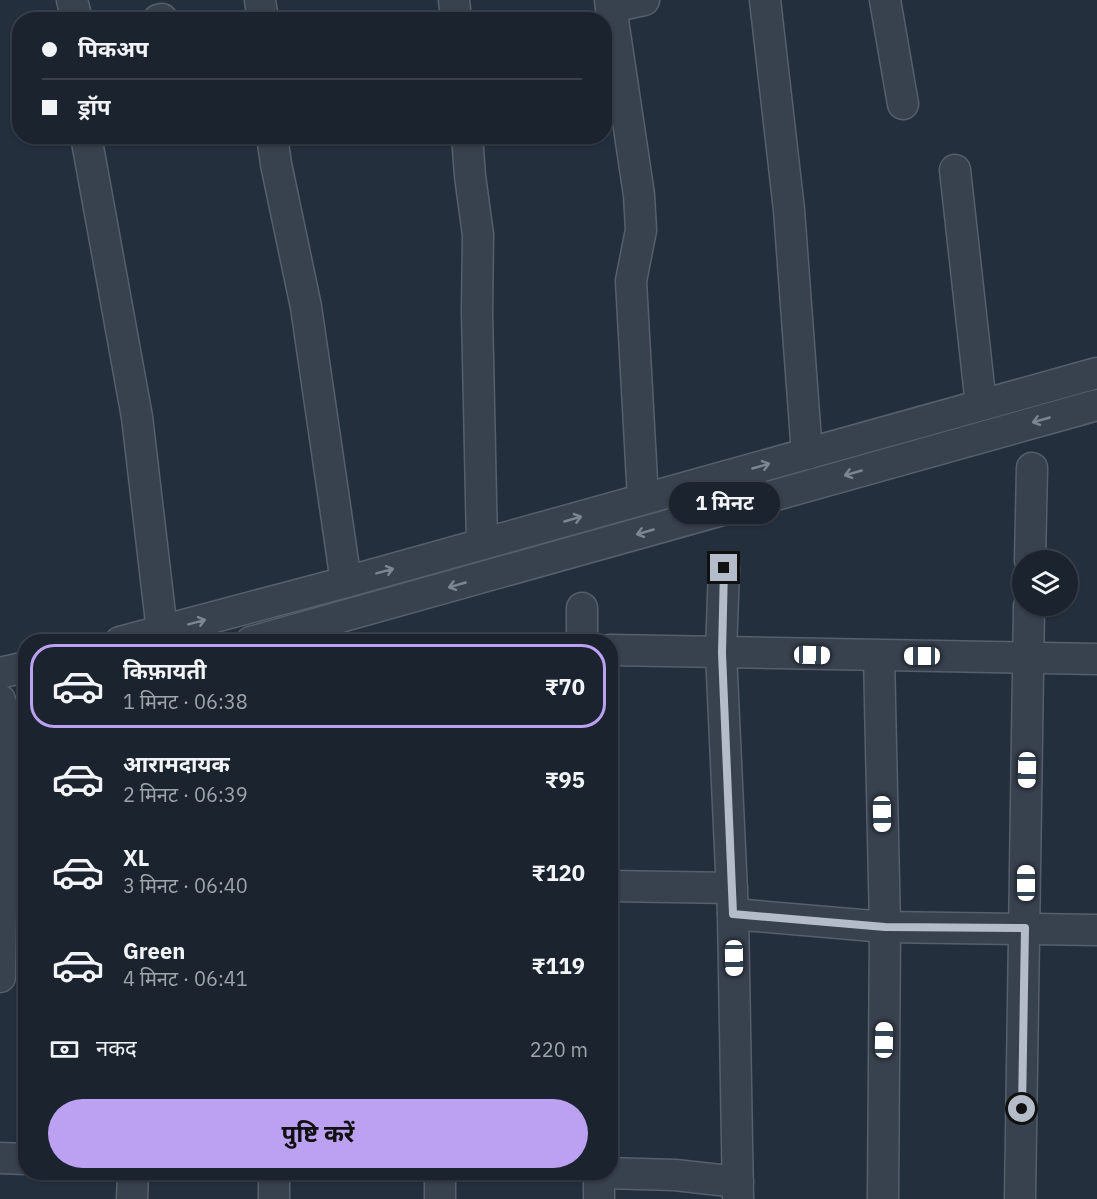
<!DOCTYPE html>
<html lang="hi">
<head>
<meta charset="utf-8">
<style>
  :root { --surface:#1b232e; --page:#282f3a; --text:#f1f3f6; --muted:#a0a4aa; --line:#39404a; --accent:#bca0f2 }
  body { margin:0; font-family:"IBM Plex Sans","Noto Sans Devanagari",sans-serif; background:var(--page); color:var(--text); height:100vh; display:flex; flex-direction:column; font-size:22px; white-space:nowrap }
  * { box-sizing:border-box; margin:0 }
  p { font-size:20px; color:var(--muted) }
  .icon { flex:none; width:33px; height:33px; fill:none; stroke:currentColor; stroke-width:2; stroke-linecap:round; stroke-linejoin:round }
  .map { position:relative; flex:1; overflow:hidden }
  .details { position:absolute; left:18px; top:634px; width:600px; height:546px; display:flex; flex-direction:column; background:var(--surface); border-radius:24px; box-shadow:0 2px 4px #0004,0 0 0 2px var(--line) }
  .details>* { flex:none }
  .hud { position:absolute; left:12px; top:12px; width:600px; height:132px; border-radius:24px; box-shadow:0 2px 4px #0004,0 0 0 2px var(--line); display:grid; align-content:center; height:132px; padding:0 30px; background:var(--surface) }
  .buttons { position:absolute; left:1012px; top:550px; display:grid; gap:12px }
  .buttons a { display:grid; place-items:center; width:66px; height:66px; border-radius:50%; background:var(--surface); box-shadow:0 2px 4px #0004,0 0 0 2px var(--line); font-size:30px }
  .end { position:absolute; width:27px; height:27px; margin:-14px; border:8px solid #b4bcc9; background:#111; box-shadow:0 0 0 3px #111 }
  .from { border-radius:50% }
  .bubble { position:absolute; height:42px; border-radius:21px; background:var(--surface); box-shadow:0 2px 4px #0004,0 0 0 2px var(--line); font-size:20px; font-weight:700; line-height:42px; text-align:center }
  .car { position:absolute; width:18px; height:36px; margin:-18px -9px; border-radius:8px; box-shadow:0 0 4px 2px #0007; background:linear-gradient(#fff 24%,#345 0 40%,#fff 0 76%,#345 0 86%,#fff 0) }
  .hud b { display:flex; align-items:center; gap:21px; height:57px; font-size:22px }
  .hud b+b { border-top:2px solid var(--line) }
  .hud i { width:15px; height:15px; background:var(--text) }
  ul { padding:10px 0 0; list-style:none }
  li { display:flex; align-items:center; gap:18px; height:84px; margin:0 12px 9px; padding:0 18px; border:3px solid transparent; border-radius:24px }
  li div { flex:1 }
  li b { display:block; font-size:22px }
  li em { font-style:normal; font-weight:700 }
  li.active { border-color:var(--accent) }
  li>.icon { width:54px; height:54px; stroke-width:1.5 }
  .pay { display:flex; align-items:center; gap:15px; height:66px; padding:0 30px; font-size:22px }
  .pay p { margin-inline-start:auto }
  .action { display:flex; gap:12px; margin-top:auto; padding:12px 30px }
  .action a { flex:1; height:69px; border-radius:36px; background:var(--accent); color:#111; font-size:24px; font-weight:700; line-height:69px; text-align:center }
  .map>svg:first-child { display:block }
</style>
</head>
<body>
<div class="map">
<svg width="1097" height="1199" viewBox="0 0 1097 1199">
  <rect width="100%" height="100%" fill="#242f3e"/>
  <g fill="none" stroke-linecap="round" stroke-linejoin="round">
    <g stroke="#565f6c" stroke-width="33">
      <g id="minor">
        <path d="M72,0L77,20"/>
        <path d="M260,0L263,20"/>
        <path d="M454,0L456,20"/>
        <path d="M610,0L639,195L641,230L631,281L643,499"/>
        <path d="M765,0L789,210L807,454"/>
        <path d="M885,0L903,104"/>
        <path d="M611,7L644,0"/>
        <path d="M158,20L162,19"/>
        <path d="M86,136L137,417L162,631"/>
        <path d="M272,136L276,164L306,307L346,582"/>
        <path d="M467,136L470,176L478,235L477,312L482,544"/>
        <path d="M955,170L981,405"/>
        <path d="M1030,561L1032,468"/>
        <path d="M724,568L721,653L733,914L738,1199"/>
        <path d="M120,642L346,582L1097,373"/>
        <path d="M251,642L1097,405"/>
        <path d="M582,642V608"/>
        <path d="M610,650L1097,659"/>
        <path d="M879,656L885,927L883,1199"/>
        <path d="M0,673L26,667"/>
        <path d="M0,700L4,713L0,977"/>
        <path d="M610,886L732,888"/>
        <path d="M733,914L885,927L1097,930"/>
        <path d="M0,1158L26,1159"/>
        <path d="M599,1173V1199"/>
        <path d="M605,1173L675,1175L738,1182"/>
        <path d="M132,1199L133,1173"/>
        <path d="M274,1199V1173"/>
        <path d="M440,1199V1173"/>
        <path d="M1020,1199L1029,606"/>
      </g>
    </g>
    <use href="#minor" stroke="#38414e" stroke-width="30"/>
  </g>
  <defs><path id="oneway-shaft" d="M-6 0H5M1.5-3L5.5 0L1.5 3" fill="none" stroke-width="1.6" stroke-linecap="round" stroke-linejoin="round" transform="scale(1.5)"/></defs>
  <g stroke="#7c8592">
    <use href="#oneway-shaft" transform="translate(1041 420) rotate(164)"/>
    <use href="#oneway-shaft" transform="translate(761 466) rotate(-16)"/>
    <use href="#oneway-shaft" transform="translate(853 473) rotate(164)"/>
    <use href="#oneway-shaft" transform="translate(573 519) rotate(-16)"/>
    <use href="#oneway-shaft" transform="translate(645 532) rotate(164)"/>
    <use href="#oneway-shaft" transform="translate(385 571) rotate(-15)"/>
    <use href="#oneway-shaft" transform="translate(457 585) rotate(164)"/>
    <use href="#oneway-shaft" transform="translate(197 622) rotate(-15)"/>
  </g>
  <g fill="none" stroke-linecap="round" stroke-linejoin="round">
    <path stroke="#b4bcc9" stroke-width="8" d="M724,568L722,653L733,914L885,927L1025,928L1022,1109"/>
  </g>
</svg>
<div class="buttons">
<a><svg class="icon" aria-label="layers" viewBox="0 0 24 24"><path d="M12 4l9 5-9 5-9-5zM3 14l9 5 9-5"/></svg></a>
</div>
<i class="end from" style="left:1022px;top:1109px"></i>
<i class="end" style="left:724px;top:568px"></i>
<div class="bubble" style="left:669px;top:482px;width:111px">1 मिनट</div>
<i class="car" style="left:812px;top:655px;rotate:91deg"></i>
<i class="car" style="left:922px;top:656px;rotate:270deg"></i>
<i class="car" style="left:1027px;top:770px;rotate:181deg"></i>
<i class="car" style="left:882px;top:814px;rotate:179deg"></i>
<i class="car" style="left:1026px;top:883px;rotate:0deg"></i>
<i class="car" style="left:734px;top:958px;rotate:179deg"></i>
<i class="car" style="left:884px;top:1040px;rotate:1deg"></i>
<div class="hud">
<b><i class="from"></i>पिकअप</b>
<b><i></i>ड्रॉप</b>
</div>
<section class="details">
<ul>
<li class="active"><svg class="icon" aria-label="car" viewBox="0 0 24 24"><path d="M5 17H2v-5l4-1 3-4h7l3 4 3 1v5h-3M9 17h6M6 11h13"/><circle cx="7" cy="17" r="2"/><circle cx="17" cy="17" r="2"/></svg><div><b>किफ़ायती</b><p>1 मिनट · 06:38</p></div><em>₹70</em></li>
<li><svg class="icon" aria-label="car" viewBox="0 0 24 24"><path d="M5 17H2v-5l4-1 3-4h7l3 4 3 1v5h-3M9 17h6M6 11h13"/><circle cx="7" cy="17" r="2"/><circle cx="17" cy="17" r="2"/></svg><div><b>आरामदायक</b><p>2 मिनट · 06:39</p></div><em>₹95</em></li>
<li><svg class="icon" aria-label="car" viewBox="0 0 24 24"><path d="M5 17H2v-5l4-1 3-4h7l3 4 3 1v5h-3M9 17h6M6 11h13"/><circle cx="7" cy="17" r="2"/><circle cx="17" cy="17" r="2"/></svg><div><b>XL</b><p>3 मिनट · 06:40</p></div><em>₹120</em></li>
<li><svg class="icon" aria-label="car" viewBox="0 0 24 24"><path d="M5 17H2v-5l4-1 3-4h7l3 4 3 1v5h-3M9 17h6M6 11h13"/><circle cx="7" cy="17" r="2"/><circle cx="17" cy="17" r="2"/></svg><div><b>Green</b><p>4 मिनट · 06:41</p></div><em>₹119</em></li>
</ul>
<div class="pay"><svg class="icon" aria-label="cash" viewBox="0 0 24 24"><path d="M3 7h18v10H3z"/><circle cx="12" cy="12" r="2"/></svg>नकद<p>220 m</p></div>
<div class="action"><a>पुष्टि करें</a></div>
</section>
</div>
</body>
</html>
